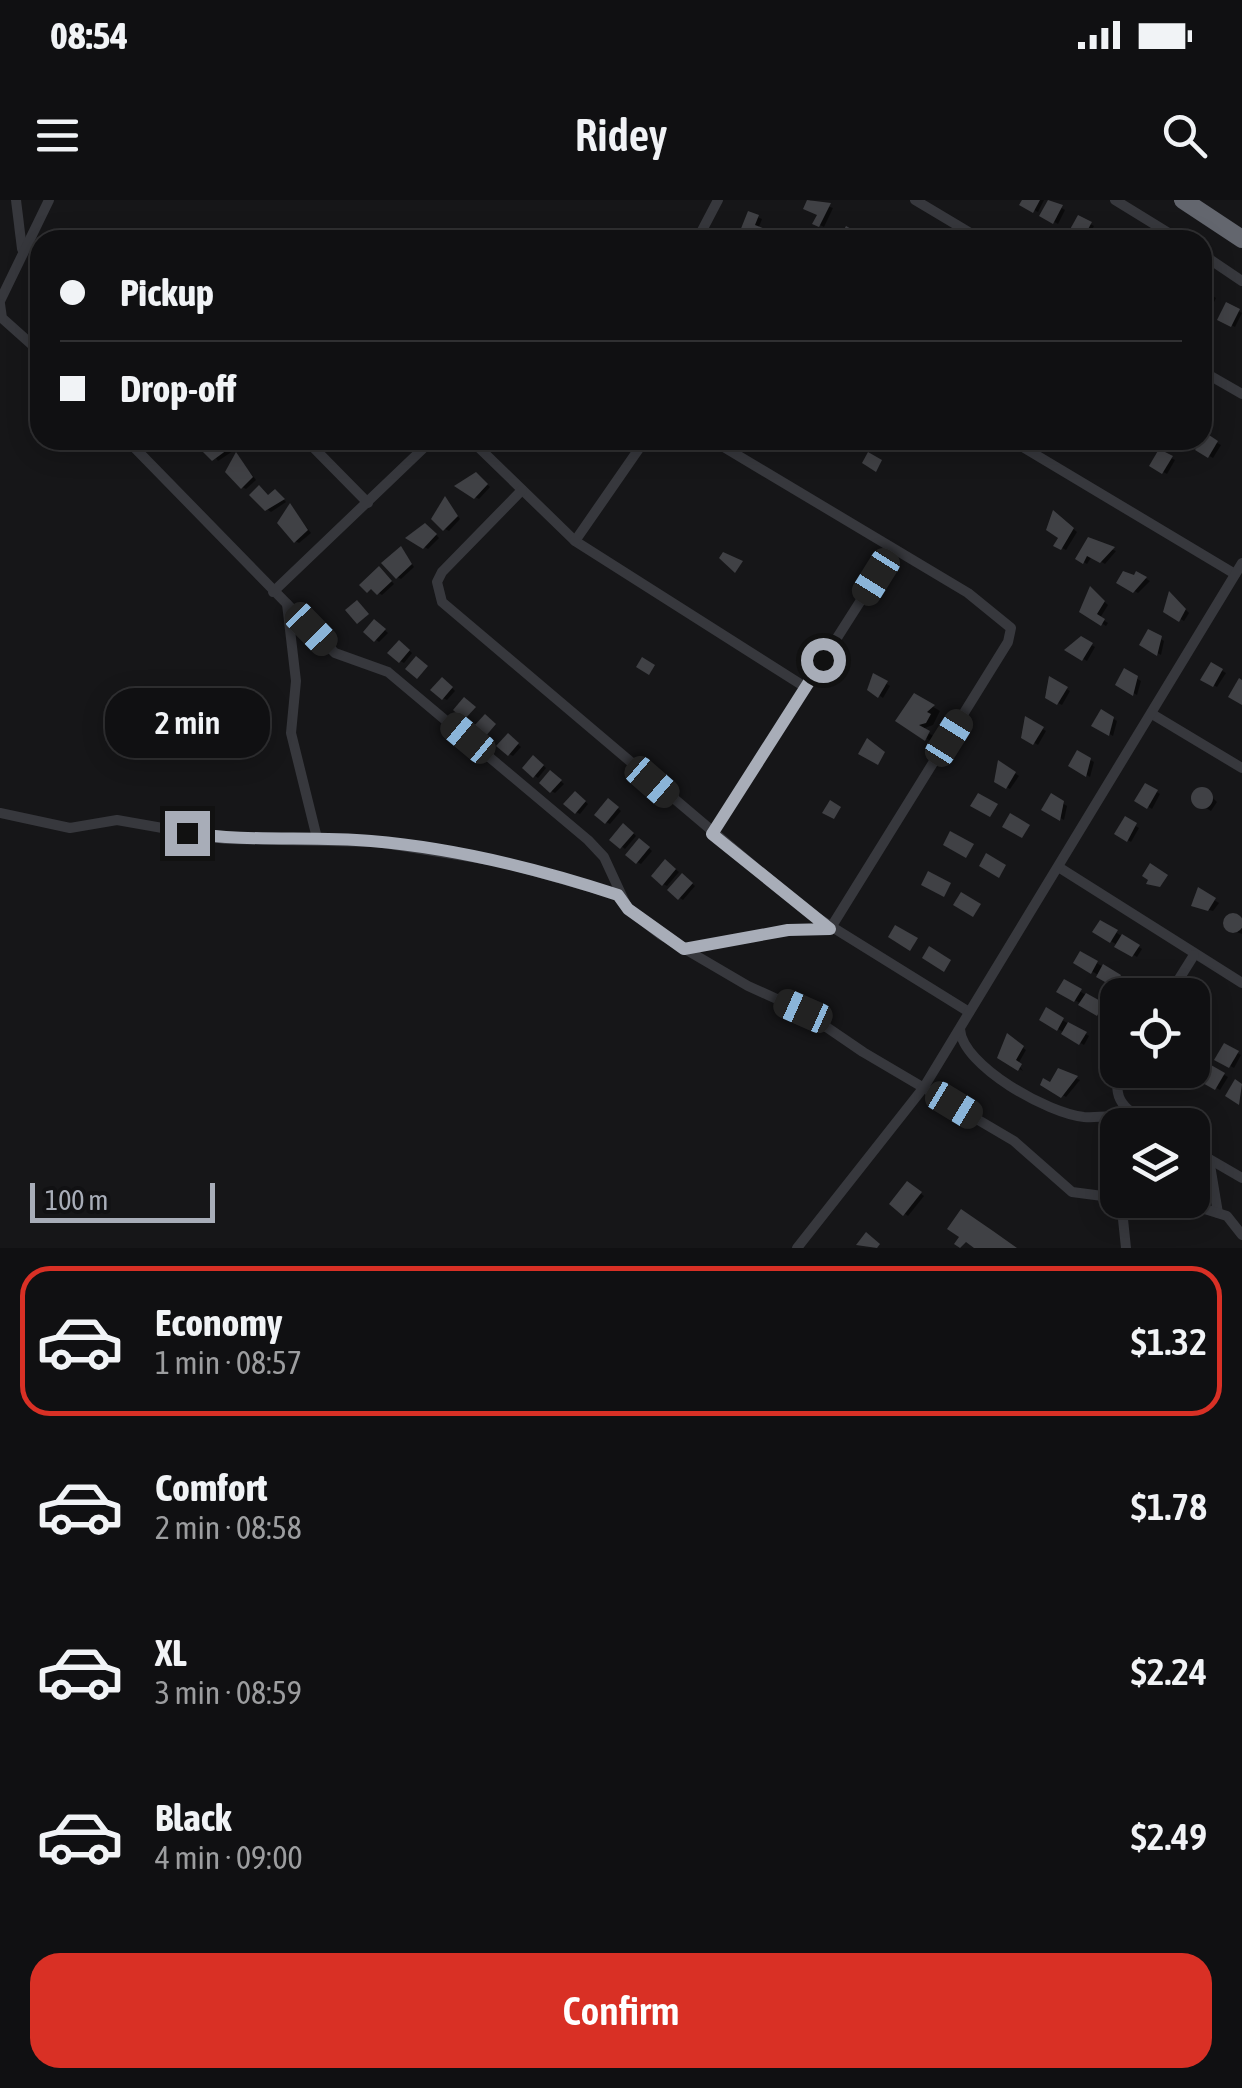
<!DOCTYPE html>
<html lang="en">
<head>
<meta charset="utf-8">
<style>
  :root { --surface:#101012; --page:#19191b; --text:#f1f3f6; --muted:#9c9d9f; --line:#303032; --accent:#d93025 }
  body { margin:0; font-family:"Asap Condensed",sans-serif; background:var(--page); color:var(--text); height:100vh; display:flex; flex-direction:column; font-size:38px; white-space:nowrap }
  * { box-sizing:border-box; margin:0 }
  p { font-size:32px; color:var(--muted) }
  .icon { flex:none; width:55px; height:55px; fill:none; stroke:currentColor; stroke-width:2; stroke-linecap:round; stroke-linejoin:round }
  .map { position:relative; height:1048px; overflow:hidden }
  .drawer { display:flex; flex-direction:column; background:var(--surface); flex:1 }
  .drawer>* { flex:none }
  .guide { position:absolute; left:30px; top:30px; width:1182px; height:220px; border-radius:30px; box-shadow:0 5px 25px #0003,0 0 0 2px var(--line); display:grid; align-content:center; height:220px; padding:0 30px; background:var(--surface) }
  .fabs { position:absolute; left:1100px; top:778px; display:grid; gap:20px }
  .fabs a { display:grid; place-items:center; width:110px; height:110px; border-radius:20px; background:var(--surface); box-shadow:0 5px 25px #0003,0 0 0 2px var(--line); font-size:50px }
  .scale { position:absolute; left:30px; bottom:25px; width:185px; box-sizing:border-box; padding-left:10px; border:5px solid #a8adb8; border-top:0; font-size:28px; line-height:35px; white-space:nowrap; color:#a8adb8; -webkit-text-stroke:8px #111113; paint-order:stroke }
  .end { position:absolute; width:45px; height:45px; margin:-22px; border:12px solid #a8adb8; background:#111; box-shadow:0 0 0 5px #111 }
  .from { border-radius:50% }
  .bubble { position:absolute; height:70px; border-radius:30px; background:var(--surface); box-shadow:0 5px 25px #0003,0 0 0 2px var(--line); font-size:32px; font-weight:600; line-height:70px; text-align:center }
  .car { position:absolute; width:30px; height:60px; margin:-30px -15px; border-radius:12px; box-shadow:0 0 8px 2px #0007; background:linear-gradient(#222 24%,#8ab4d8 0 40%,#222 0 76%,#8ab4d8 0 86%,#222 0) }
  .guide b { display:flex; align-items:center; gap:35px; height:95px; font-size:38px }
  .guide b+b { border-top:2px solid var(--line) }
  .guide i { width:25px; height:25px; background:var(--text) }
  ul { padding:18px 0 0; list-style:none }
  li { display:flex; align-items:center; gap:30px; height:150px; margin:0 20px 15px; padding:0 10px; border:5px solid transparent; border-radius:30px }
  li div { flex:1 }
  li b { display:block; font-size:38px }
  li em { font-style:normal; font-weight:600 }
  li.active { border-color:var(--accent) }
  li>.icon { width:90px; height:90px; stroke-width:1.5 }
  .primary-button { display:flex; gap:20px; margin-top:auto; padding:20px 30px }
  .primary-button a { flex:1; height:115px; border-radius:30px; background:var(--accent); color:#fff; font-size:40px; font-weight:600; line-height:115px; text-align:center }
  .status { display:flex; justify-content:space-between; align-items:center; height:70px; padding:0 50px; background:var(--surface); direction:ltr }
  .status svg { height:28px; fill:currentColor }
  header { display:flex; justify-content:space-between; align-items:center; height:130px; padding:0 30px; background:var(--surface); font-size:45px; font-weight:600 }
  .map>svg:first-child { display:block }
</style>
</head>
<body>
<div class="status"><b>08:54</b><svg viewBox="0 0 49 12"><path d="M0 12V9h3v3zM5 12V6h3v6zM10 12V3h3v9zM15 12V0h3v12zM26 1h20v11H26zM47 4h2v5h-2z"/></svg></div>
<header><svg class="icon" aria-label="menu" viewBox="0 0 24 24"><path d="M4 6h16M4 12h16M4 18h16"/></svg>Ridey<svg class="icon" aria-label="search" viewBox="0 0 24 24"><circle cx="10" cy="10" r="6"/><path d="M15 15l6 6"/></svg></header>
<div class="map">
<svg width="1242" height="1048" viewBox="0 0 1242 1048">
  <rect width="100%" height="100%" fill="#161618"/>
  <g fill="#0007">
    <path d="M810,0L833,8L824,27L816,23L820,14L806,8Z"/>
    <path d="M1025,0H1044L1038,12L1023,4Z"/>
    <path d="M1050,1L1065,10L1058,24L1043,15Z"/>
    <path d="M750,14L762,19L758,29L770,35L768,40L741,36Z"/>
    <path d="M1079,18L1094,26L1087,40L1071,32Z"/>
    <path d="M1103,33L1115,39L1116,40H1099Z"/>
    <path d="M1202,90L1216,98L1209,112L1202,109Z"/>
    <path d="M1228,105L1242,113L1235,127L1220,119Z"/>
    <path d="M1206,237L1221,245L1213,258L1199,250Z"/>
    <path d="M203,240H216L233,251L218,261Z"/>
    <path d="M1160,252L1175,260L1167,274L1153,266Z"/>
    <path d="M237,256L256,280L246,289L242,287Z"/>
    <path d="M480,278L490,287L479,299L475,297Z"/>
    <path d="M279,294L286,302L271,312L267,309L270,297Z"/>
    <path d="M446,300L460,319L449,331L445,329Z"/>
    <path d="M291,307L311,333L299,343L295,341Z"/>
    <path d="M1057,315L1077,332L1066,350L1057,345L1062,337Z"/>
    <path d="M430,328L439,338L428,349L409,338Z"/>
    <path d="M1089,340L1116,351L1105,364L1092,356L1087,364L1079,359Z"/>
    <path d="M401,349L414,367L401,379L397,377Z"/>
    <path d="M383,372L394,384L382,395L364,384Z"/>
    <path d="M1137,374L1150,381L1138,393L1119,382Z"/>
    <path d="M1091,390L1108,405L1100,418L1108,423L1106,426L1082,411Z"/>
    <path d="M1170,394L1189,413L1184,421L1166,411Z"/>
    <path d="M378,424L388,433L379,442L366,432Z"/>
    <path d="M1149,432L1164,441L1161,455L1142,444Z"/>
    <path d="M1081,439L1095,447L1087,461L1068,450Z"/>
    <path d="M403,445L412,453L404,463L400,461Z"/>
    <path d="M1212,465L1226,473L1217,487L1203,479Z"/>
    <path d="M1125,472L1141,481L1137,495L1118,484Z"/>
    <path d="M874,476L890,486L883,498L870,489Z"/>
    <path d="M1051,480L1070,491L1062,505L1047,497Z"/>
    <path d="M446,482L455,491L447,500L443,498Z"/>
    <path d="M915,496L940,511L933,525L922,529L935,537L932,542L898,520Z"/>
    <path d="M1102,512L1117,521L1113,536L1094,525Z"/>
    <path d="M1026,519L1046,531L1038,545L1024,536Z"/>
    <path d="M512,539L521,547L513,556L509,554Z"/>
    <path d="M1078,553L1094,562L1090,577L1071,565Z"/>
    <path d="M537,560L546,568L538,578L535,576Z"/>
    <path d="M1000,564L1019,576L1010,589L996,581Z"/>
    <path d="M554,575L564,584L555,593L551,591Z"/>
    <path d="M1146,586L1160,594L1152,609L1138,600Z"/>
    <path d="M1202,588L1217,602L1211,611L1191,599Z"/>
    <path d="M579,596L588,604L580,614L576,612Z"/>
    <path d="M1052,597L1067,606L1064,620L1045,609Z"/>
    <path d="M612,603L621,611L610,624L606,622Z"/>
    <path d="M1125,620L1139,628L1131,642L1117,633Z"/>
    <path d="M628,628L636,636L625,649L613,640Z"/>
    <path d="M643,643L652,651L641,664L637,662Z"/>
    <path d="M670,665L679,672L667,686L663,684Z"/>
    <path d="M686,679L695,686L683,700L680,698Z"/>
    <path d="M1199,691L1219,703L1213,711L1198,707Z"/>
    <path d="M1231,714L1242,720V734L1226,728Z"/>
    <path d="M1101,723L1142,749L1137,757L1096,732Z"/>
    <path d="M1081,754L1124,779L1119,787L1076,762Z"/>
    <path d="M1064,782L1106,807L1101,816L1060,791Z"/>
    <path d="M1047,811L1089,836L1084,845L1042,819Z"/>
    <path d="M1194,825L1212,837L1202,850L1192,844Z"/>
    <path d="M1008,837L1026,850L1018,864L1023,871L1000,857Z"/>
    <path d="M1225,846L1241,855L1234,868L1218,859Z"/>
    <path d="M1212,868L1228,877L1220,890L1204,881Z"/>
    <path d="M1059,871L1080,880L1066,897L1043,884L1051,885Z"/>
    <path d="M908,984L924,996L908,1016L892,1004Z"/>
  </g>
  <g fill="#404145">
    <path d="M807,0L831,3L819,27L812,24L817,15L803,9Z"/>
    <path d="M1022,0H1040L1033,13L1019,5Z"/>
    <path d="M1048,0L1063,5L1053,24L1039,16Z"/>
    <path d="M748,11L759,15L755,25L768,30L764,40L738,36Z"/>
    <path d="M1078,15L1092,22L1082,40L1068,33Z"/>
    <path d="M846,26L860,34L857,40H838Z"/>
    <path d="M1226,102L1240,109L1231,127L1217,120Z"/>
    <path d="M1206,233L1218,241L1208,258L1195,250Z"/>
    <path d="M199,240H224L231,247L212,261L195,244Z"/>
    <path d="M1159,249L1173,256L1162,274L1149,266Z"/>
    <path d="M236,252L253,277L241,289L225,272Z"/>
    <path d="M868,252L882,260L876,272L862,263Z"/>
    <path d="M476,272L488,284L474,299L454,286Z"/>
    <path d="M259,285L268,295L275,289L285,299L265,311L249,295Z"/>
    <path d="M445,296L458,316L443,331L431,319Z"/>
    <path d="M290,303L308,330L294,343L277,323Z"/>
    <path d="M1053,310L1074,328L1061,350L1053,346L1058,338L1046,330Z"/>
    <path d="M425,323L437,334L423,349L405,338Z"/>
    <path d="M1088,337L1115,347L1100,363L1087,356L1083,364L1075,359Z"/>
    <path d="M401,346L412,364L396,379L381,363Z"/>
    <path d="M723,352L743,361L735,373L719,358Z"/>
    <path d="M379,366L392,381L377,395L371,389L367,393L359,385Z"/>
    <path d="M1123,371L1134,375L1136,371L1147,377L1133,393L1116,383Z"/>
    <path d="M1090,386L1105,401L1097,414L1105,419L1101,426L1079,412Z"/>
    <path d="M1169,391L1186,409L1179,422L1163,412Z"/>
    <path d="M357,400L369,414L357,424L345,410Z"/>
    <path d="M374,419L386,429L374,442L363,432Z"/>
    <path d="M1148,429L1162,436L1157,456L1139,445Z"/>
    <path d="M1081,436L1093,443L1082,461L1064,450Z"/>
    <path d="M399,440L410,450L399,463L387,453Z"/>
    <path d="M416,456L428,466L417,479L405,469Z"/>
    <path d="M642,457L655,465L649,475L636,467Z"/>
    <path d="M1211,462L1223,469L1213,487L1200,480Z"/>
    <path d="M1124,468L1138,476L1133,496L1115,485Z"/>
    <path d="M873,473L888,481L878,498L867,490Z"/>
    <path d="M1049,476L1068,487L1057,505L1045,498Z"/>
    <path d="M442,477L453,487L442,500L430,490Z"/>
    <path d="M1239,478L1242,480V505L1228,497Z"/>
    <path d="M914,493L935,505L927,512L931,514L926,523L919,525L930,531L925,541L895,521Z"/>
    <path d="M464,497L476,507L464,520L453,510Z"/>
    <path d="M1101,509L1114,517L1109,536L1091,526Z"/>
    <path d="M485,514L496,524L485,537L473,527Z"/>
    <path d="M1025,516L1044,527L1033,545L1021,538Z"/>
    <path d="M508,533L519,543L508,556L496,546Z"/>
    <path d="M867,538L885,552L878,565L858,554Z"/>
    <path d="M1077,550L1091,558L1086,577L1068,566Z"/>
    <path d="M533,555L544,565L533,578L522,568Z"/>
    <path d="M998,560L1016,572L1006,589L994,582Z"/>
    <path d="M550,570L562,580L550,593L539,583Z"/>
    <path d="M1145,583L1158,590L1147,609L1134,601Z"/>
    <circle cx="1202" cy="598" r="11"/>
    <path d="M575,591L586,601L575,614L563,604Z"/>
    <path d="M978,593L998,604L990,617L970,606Z"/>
    <path d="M1051,593L1064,601L1060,621L1041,610Z"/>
    <path d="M608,598L619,607L605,624L594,615Z"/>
    <path d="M830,600L841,607L834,619L822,613Z"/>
    <path d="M1010,613L1030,625L1022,638L1002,627Z"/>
    <path d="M1125,616L1137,623L1127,642L1114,634Z"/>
    <path d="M623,623L634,633L620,649L609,640Z"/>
    <path d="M950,631L974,644L966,658L943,645Z"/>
    <path d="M639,638L650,647L636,664L625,655Z"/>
    <path d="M986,653L1006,665L999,678L979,666Z"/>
    <path d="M665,659L676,669L662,686L651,676Z"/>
    <path d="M1150,663L1168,675L1160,687L1146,684L1148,680L1142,676Z"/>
    <path d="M928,671L951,683L944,697L921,685Z"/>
    <path d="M682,673L693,683L678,700L667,690Z"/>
    <path d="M1198,687L1216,698L1208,711L1191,706Z"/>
    <path d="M961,692L981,704L973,717L953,705Z"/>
    <circle cx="1233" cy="723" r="10"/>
    <path d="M1100,720L1118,730L1110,743L1092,732Z"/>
    <path d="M895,725L918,738L910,751L888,737Z"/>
    <path d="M1122,734L1140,745L1132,757L1114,747Z"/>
    <path d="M929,746L951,760L944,772L922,758Z"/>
    <path d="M1080,751L1098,761L1091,774L1073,763Z"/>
    <path d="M1103,764L1121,775L1114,787L1096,777Z"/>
    <path d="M1064,779L1082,789L1074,802L1056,792Z"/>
    <path d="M1086,793L1104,803L1097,816L1078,805Z"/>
    <path d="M1046,807L1064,818L1057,831L1039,820Z"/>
    <path d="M1068,822L1087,832L1079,845L1061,834Z"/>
    <path d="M1192,822L1209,834L1197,850L1192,847Z"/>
    <path d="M1007,833L1024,846L1016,860L1022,864L1018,871L997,858Z"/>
    <path d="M1224,843L1239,851L1229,868L1214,860Z"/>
    <path d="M1211,865L1225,873L1215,890L1201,882Z"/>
    <path d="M1058,868L1078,876L1061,898L1040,885L1043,878L1050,882Z"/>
    <path d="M1235,879L1242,884L1239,905L1225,896Z"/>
    <path d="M907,981L922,992L903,1016L889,1004Z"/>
    <path d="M961,1009L993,1031L1017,1048H974L966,1042L960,1048L954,1044L959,1037L947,1029Z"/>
    <path d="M866,1032L880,1044L877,1048L856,1045Z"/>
  </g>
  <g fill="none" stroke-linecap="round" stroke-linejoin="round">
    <g stroke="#37383d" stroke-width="10">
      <path d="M16,0L22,49"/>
      <path d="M915,0L982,40"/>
      <path d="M1115,0L1180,40"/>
      <path d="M697,40L718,0"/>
      <path d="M1202,54L1242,81"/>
      <path d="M0,101L49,0"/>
      <path d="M0,104L2,118L40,152"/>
      <path d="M1202,171L1242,194"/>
      <path d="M127,240L335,453L388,472L588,640L604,657L628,709L661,735L748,786L803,811L863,852L1014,941L1072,992L1118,998"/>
      <path d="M306,240L368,303"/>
      <path d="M471,240L575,341L805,487"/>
      <path d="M1011,240L1235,374"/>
      <path d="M522,290L442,372L437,382L442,402L808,712L969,812"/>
      <path d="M575,341L645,240"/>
      <path d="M273,392L432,240"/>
      <path d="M287,404L296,481L291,533L317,638"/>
      <path d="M1152,514L1242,568"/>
      <path d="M0,613L70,628L117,620L225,639L377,642L502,662L618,695"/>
      <path d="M712,634L893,350"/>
      <path d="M1060,668L1242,783"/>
      <path d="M685,749L788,730L830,729L1008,442L1011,428L968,393L712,240"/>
      <path d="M1169,795L1194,755"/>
      <path d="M960,829C962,866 1049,914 1084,917C1100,918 1117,915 1133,915"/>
      <path d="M1122,870C1108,899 1128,912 1151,925"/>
      <path d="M1192,949L1242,978"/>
      <path d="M1209,959L1218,1013"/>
      <path d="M1121,1000L1126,1048"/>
      <path d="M1176,1000L1227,1016L1242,1035"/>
      <path d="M797,1048L924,887L1242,363"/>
    </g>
    <path stroke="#63666e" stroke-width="18" d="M1183,0L1242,39"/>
  </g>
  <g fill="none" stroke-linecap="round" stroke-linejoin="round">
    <path stroke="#a8adb8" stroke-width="12" d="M187,633C249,642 309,636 371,641C455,648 539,669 618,695L628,709L684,749L788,730L830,729L712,634L823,460"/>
  </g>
</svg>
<div class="fabs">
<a><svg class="icon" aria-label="locate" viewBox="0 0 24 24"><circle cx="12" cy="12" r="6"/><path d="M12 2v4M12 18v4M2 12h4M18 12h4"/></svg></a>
<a><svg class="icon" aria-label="layers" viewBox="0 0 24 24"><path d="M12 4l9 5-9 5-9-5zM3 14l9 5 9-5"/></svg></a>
</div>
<div class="scale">100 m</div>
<i class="end from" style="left:823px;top:460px"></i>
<i class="end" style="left:187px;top:633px"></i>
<div class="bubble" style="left:105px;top:488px;width:165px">2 min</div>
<i class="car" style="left:876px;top:377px;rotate:212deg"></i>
<i class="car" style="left:311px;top:429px;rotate:136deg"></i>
<i class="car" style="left:468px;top:538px;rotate:310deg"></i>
<i class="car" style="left:949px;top:538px;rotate:32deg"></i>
<i class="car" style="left:652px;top:582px;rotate:131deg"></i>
<i class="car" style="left:803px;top:811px;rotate:294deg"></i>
<i class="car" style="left:954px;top:905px;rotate:121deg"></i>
<div class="guide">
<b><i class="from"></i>Pickup</b>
<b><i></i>Drop-off</b>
</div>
</div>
<section class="drawer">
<ul>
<li class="active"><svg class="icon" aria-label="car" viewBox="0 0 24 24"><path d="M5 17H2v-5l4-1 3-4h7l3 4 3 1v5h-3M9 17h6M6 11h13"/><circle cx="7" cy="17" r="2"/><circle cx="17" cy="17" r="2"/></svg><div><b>Economy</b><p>1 min · 08:57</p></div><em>$1.32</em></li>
<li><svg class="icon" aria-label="car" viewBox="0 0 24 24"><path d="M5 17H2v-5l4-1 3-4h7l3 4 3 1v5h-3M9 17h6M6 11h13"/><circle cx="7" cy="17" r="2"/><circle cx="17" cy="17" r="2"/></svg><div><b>Comfort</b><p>2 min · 08:58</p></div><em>$1.78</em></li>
<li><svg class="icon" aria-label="car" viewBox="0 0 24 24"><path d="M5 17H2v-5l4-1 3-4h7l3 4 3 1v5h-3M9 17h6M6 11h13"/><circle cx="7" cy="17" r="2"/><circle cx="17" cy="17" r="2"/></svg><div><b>XL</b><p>3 min · 08:59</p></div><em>$2.24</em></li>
<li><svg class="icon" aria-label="car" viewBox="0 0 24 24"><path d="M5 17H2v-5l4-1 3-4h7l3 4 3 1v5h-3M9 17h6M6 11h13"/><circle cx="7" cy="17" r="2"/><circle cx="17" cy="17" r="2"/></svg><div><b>Black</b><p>4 min · 09:00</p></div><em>$2.49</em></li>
</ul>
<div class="primary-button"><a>Confirm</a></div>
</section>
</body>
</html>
